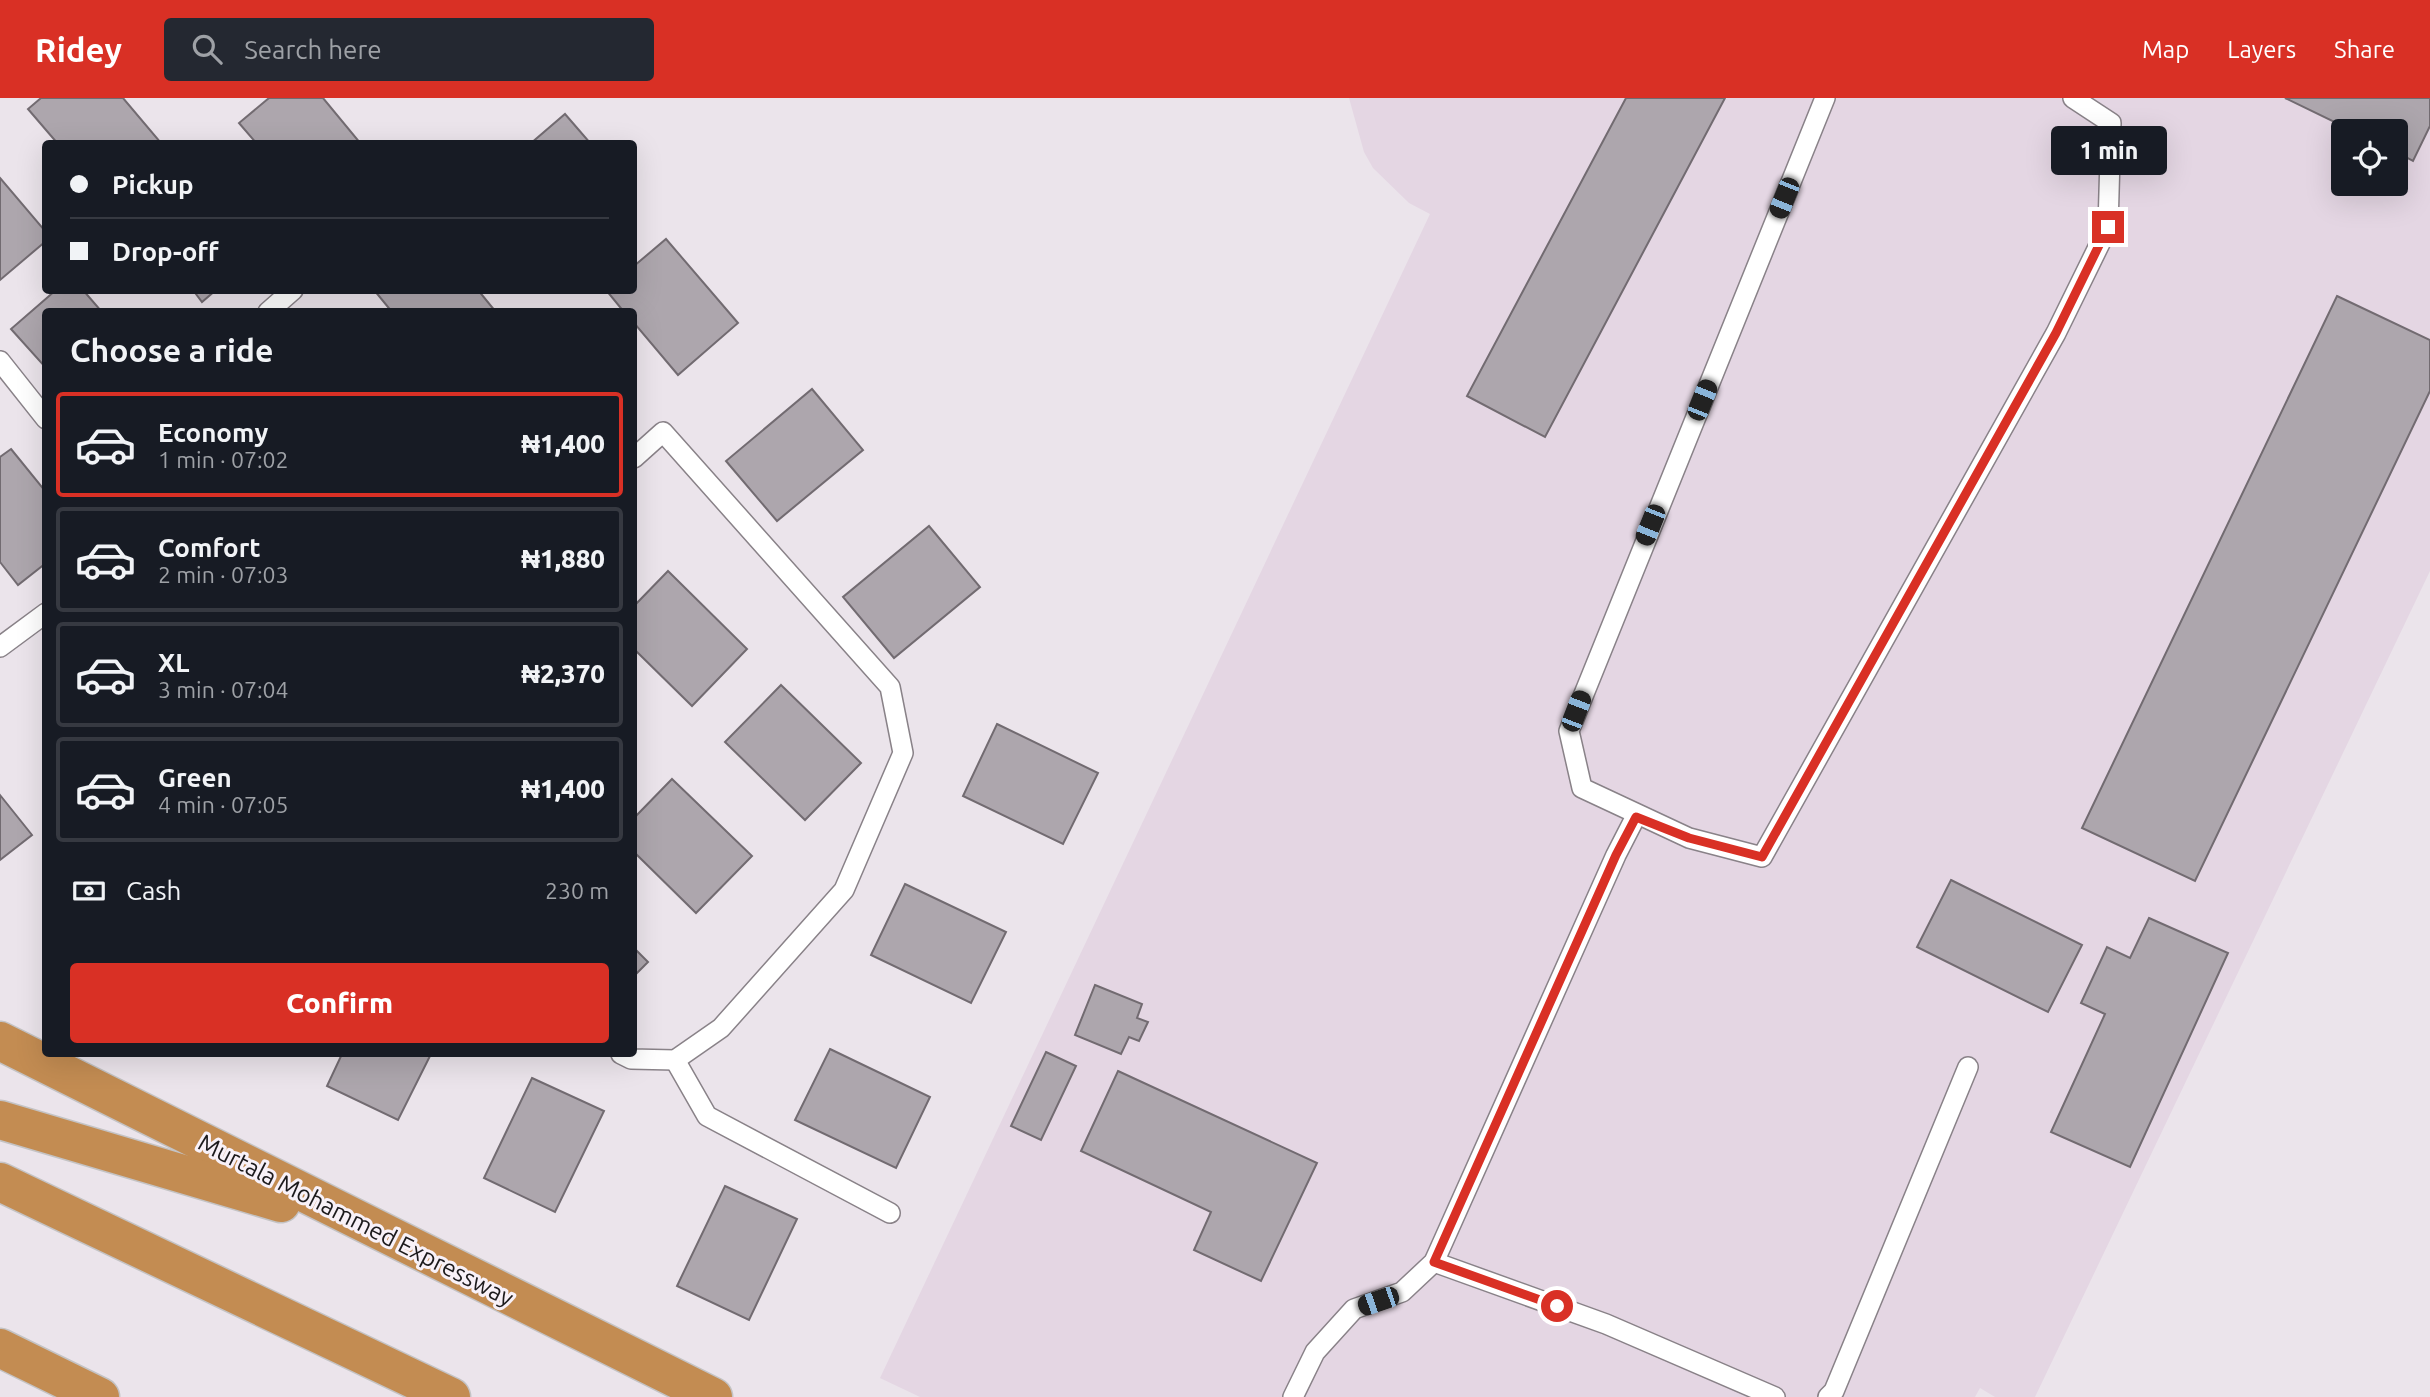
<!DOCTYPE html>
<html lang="en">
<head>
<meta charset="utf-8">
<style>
  :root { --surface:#171b24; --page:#242831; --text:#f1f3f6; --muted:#9ea1a6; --line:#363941; --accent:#d93025 }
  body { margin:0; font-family:Ubuntu,sans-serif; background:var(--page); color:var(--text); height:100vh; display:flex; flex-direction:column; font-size:26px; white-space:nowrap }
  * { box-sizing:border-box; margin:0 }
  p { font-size:23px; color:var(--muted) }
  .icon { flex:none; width:38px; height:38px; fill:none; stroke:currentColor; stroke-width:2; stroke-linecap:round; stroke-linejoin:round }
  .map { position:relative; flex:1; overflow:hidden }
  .panel { position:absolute; left:42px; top:210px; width:595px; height:749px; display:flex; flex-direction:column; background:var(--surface); border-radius:7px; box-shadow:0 7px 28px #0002 }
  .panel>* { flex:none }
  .guide { position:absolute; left:42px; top:42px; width:595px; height:154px; border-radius:7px; box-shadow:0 7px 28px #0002; display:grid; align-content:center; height:154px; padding:0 28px; background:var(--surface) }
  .fabs { position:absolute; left:2331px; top:21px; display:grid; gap:14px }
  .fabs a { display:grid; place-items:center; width:77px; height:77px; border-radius:7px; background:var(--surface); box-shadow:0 7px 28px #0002; font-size:35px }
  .end { position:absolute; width:32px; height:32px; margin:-16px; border:9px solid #d93025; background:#fff; box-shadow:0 0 0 4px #fff }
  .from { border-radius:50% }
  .bubble { position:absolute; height:49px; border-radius:7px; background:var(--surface); box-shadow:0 7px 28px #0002; font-size:23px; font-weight:800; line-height:49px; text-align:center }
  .car { position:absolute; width:21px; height:42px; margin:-21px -10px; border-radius:9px; box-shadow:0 0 5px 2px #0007; background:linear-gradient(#222 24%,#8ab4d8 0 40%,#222 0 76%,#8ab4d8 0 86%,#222 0) }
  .guide b { display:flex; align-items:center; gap:24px; height:66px; font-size:26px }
  .guide b+b { border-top:2px solid var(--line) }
  .guide i { width:18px; height:18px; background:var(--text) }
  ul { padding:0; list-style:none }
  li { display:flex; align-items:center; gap:21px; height:105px; margin:0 14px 10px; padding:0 14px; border:4px solid var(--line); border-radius:7px }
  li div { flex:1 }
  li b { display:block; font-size:26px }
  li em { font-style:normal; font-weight:800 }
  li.active { border-color:var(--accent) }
  li>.icon { width:63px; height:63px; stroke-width:1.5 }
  h2 { padding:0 28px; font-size:32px; line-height:84px }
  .pay { display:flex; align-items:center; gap:18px; height:77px; padding:0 28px; font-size:26px }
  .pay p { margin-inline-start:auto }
  .cta { display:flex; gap:14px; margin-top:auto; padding:14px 28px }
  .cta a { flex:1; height:80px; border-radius:7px; background:var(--accent); color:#fff; font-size:28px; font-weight:800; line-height:80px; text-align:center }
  header { display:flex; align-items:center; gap:42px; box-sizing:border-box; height:98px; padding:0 35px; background:var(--accent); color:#fff }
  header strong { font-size:33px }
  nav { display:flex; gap:38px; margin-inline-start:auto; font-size:24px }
  .search { width:490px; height:63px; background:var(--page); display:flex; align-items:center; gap:18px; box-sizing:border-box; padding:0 24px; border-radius:7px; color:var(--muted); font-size:26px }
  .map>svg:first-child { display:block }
</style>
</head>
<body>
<header>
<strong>Ridey</strong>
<div class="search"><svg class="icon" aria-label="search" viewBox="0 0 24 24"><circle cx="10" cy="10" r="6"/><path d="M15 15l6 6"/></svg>Search here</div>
<nav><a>Map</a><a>Layers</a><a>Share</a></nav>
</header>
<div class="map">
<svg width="2430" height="1299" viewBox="0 0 2430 1299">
  <rect width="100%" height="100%" fill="#ebe4eb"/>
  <path fill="#e4d6e3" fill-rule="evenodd" d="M1349,0H2430V473L2035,1299H1995L1980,1290L1975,1299H920L880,1280L1430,116L1409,105L1373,70L1364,54ZM2343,33H2396V86H2343Z"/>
  <g fill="#ada6ad" stroke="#726b71" stroke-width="2">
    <path d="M41,0H123L161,45L58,46L28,11Z"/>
    <path d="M269,0H323L361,46H257L239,25Z"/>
    <path d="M1626,0H1725L1545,339L1467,298Z"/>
    <path d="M2285,0H2430V28L2413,63L2396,54V33H2353Z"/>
    <path d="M565,16L591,46H530Z"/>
    <path d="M0,80L46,134V143L0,182Z"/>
    <path d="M666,141L738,225L678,277L634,225V214H624L606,192H634V168Z"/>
    <path d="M56,192H83L102,214H46V270L11,231Z"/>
    <path d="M193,192H216L202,204Z"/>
    <path d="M374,192H478L496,214H392Z"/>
    <path d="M2337,198L2430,242V293L2195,783L2082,730Z"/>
    <path d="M812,291L863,352L777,423L726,363Z"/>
    <path d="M11,351L46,394V465L18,487L0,464V359Z"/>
    <path d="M929,428L980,489L894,560L843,499Z"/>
    <path d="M668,473L747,551L692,608L634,551V508Z"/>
    <path d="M781,587L861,665L805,722L725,644Z"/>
    <path d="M997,626L1098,675L1063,746L963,698Z"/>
    <path d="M672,681L752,758L696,815L634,754V720Z"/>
    <path d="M0,697L32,737L0,762Z"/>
    <path d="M1951,782L2082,847L2048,914L1917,849Z"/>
    <path d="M905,786L1006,834L971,905L871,857Z"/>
    <path d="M2149,820L2228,855L2130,1069L2051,1034L2105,916L2081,905L2107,849L2130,860Z"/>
    <path d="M634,850L648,864L634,878Z"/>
    <path d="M1095,887L1142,906L1137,920L1148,924L1139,943L1129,939L1121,956L1075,937Z"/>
    <path d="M830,951L930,999L896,1070L795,1022Z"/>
    <path d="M1046,954L1076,968L1041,1042L1011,1028Z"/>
    <path d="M342,956H431L398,1022L327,988Z"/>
    <path d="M1118,973L1317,1065L1261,1183L1194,1152L1211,1114L1081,1053Z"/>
    <path d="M532,980L604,1013L555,1114L484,1080Z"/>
    <path d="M725,1088L797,1121L749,1222L677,1188Z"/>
  </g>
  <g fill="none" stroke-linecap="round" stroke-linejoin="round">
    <g stroke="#898288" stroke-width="22">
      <g id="lane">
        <path d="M1825,0L1569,633L1582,690L1689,740L1762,759L2056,235L2108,129L2111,25L2073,0"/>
        <path d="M268,214L293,192"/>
        <path d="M0,263L46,321"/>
        <path d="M0,549L46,515"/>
        <path d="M621,956L631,961L675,962L721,930L844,792L903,655L890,589L663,334L634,360"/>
        <path d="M675,962L707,1018L890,1115"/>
        <path d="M1434,1164L1606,1226L1775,1299"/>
        <path d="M1293,1299L1315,1254L1354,1211L1402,1194L1434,1164L1616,757L1636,718"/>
        <path d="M1828,1299L1834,1293L1968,969"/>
      </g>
    </g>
    <g stroke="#c4c3c4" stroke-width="41">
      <g id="highway">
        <path d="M0,943L713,1299"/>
        <path d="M0,1022L281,1105"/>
        <path d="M0,1084L451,1299"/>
        <path d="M0,1250L100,1299"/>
      </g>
    </g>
    <use href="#lane" stroke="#fff" stroke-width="19"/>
    <use href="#highway" stroke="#c38c52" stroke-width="38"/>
  </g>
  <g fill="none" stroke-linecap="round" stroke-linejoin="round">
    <path stroke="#d93025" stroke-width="9" d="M1557,1208L1434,1164L1616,757L1636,719L1689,740L1762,759L2056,235L2108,129"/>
  </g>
  <g text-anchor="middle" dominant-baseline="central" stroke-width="6" stroke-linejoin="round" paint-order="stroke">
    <g font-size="24" fill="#1c1a1c" stroke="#f8f1f8">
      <text transform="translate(356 1122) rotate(27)">Murtala Mohammed Expressway</text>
    </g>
  </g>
</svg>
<div class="fabs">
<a><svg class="icon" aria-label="locate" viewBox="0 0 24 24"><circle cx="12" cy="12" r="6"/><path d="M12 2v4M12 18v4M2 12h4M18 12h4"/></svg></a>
</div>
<i class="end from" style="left:1557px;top:1208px"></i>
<i class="end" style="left:2108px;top:129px"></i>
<div class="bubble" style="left:2051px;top:28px;width:116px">1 min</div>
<i class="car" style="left:1784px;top:100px;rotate:202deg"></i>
<i class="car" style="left:1702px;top:302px;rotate:22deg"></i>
<i class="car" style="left:1650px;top:427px;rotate:202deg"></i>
<i class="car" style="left:1576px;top:613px;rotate:21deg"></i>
<i class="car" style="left:1378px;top:1203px;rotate:251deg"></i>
<div class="guide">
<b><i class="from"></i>Pickup</b>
<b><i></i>Drop-off</b>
</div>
<section class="panel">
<h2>Choose a ride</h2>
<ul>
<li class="active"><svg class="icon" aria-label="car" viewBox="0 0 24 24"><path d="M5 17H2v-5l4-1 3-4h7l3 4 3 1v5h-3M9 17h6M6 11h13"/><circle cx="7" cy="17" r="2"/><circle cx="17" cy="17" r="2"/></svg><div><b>Economy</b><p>1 min · 07:02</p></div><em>₦1,400</em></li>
<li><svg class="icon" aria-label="car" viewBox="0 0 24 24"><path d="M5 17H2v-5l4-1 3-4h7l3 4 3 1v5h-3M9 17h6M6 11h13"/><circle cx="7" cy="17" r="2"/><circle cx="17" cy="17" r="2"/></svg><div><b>Comfort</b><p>2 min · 07:03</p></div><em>₦1,880</em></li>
<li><svg class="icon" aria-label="car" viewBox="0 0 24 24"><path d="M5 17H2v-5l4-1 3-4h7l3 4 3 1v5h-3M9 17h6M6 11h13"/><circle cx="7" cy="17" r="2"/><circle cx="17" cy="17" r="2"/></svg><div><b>XL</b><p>3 min · 07:04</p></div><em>₦2,370</em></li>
<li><svg class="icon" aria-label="car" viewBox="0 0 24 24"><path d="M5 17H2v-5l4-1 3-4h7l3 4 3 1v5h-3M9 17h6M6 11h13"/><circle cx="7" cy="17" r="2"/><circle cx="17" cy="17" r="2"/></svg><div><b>Green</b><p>4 min · 07:05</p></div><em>₦1,400</em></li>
</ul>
<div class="pay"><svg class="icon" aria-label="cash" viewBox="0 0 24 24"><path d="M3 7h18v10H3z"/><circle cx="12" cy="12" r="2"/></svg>Cash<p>230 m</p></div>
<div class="cta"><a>Confirm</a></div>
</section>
</div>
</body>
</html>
